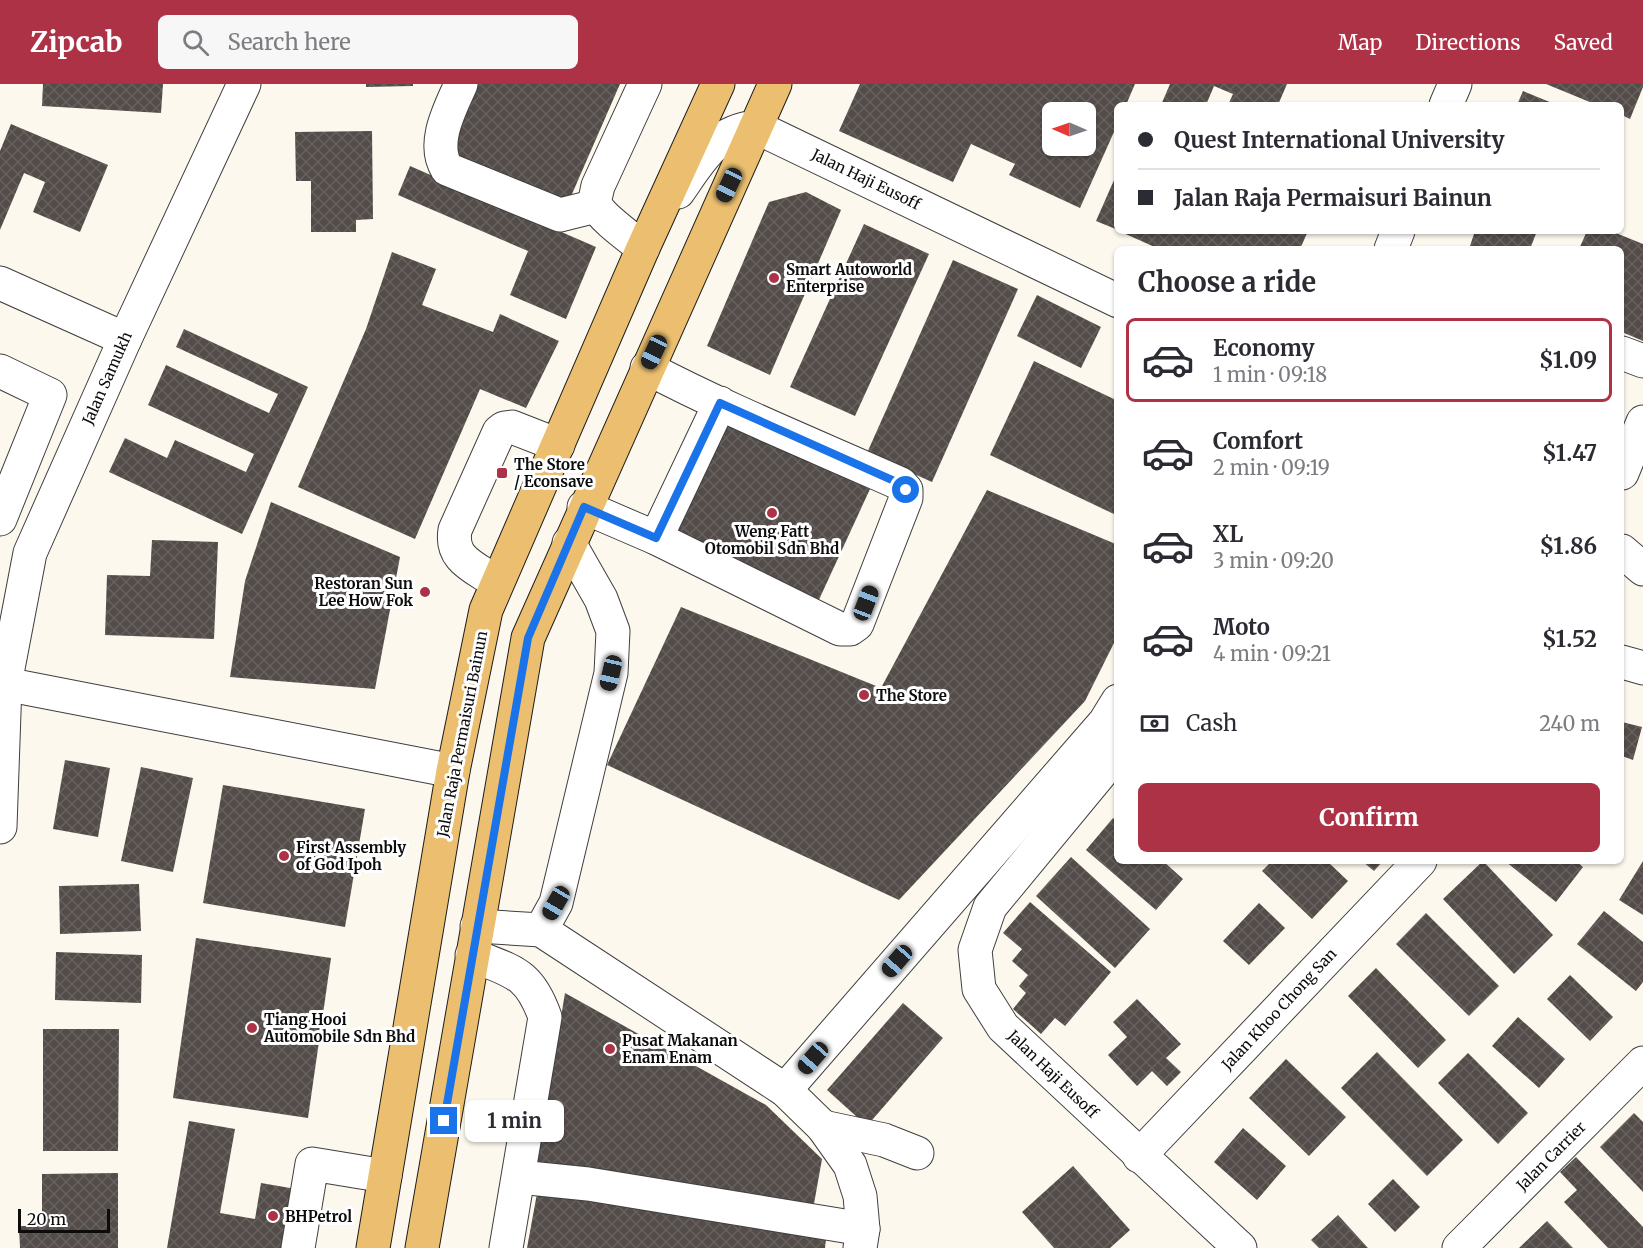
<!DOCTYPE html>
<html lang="en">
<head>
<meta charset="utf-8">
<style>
  :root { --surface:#fff; --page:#f7f7f7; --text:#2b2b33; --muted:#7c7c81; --line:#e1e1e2; --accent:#ae3246 }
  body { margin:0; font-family:Merriweather,serif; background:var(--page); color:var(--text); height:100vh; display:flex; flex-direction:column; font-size:22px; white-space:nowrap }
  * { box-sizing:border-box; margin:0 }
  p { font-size:20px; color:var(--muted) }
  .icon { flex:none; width:33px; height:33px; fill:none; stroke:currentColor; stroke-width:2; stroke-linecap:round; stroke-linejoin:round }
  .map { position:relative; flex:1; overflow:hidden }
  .panel { position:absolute; left:1114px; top:162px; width:510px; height:618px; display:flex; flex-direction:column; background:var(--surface); border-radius:9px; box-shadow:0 2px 4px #0004 }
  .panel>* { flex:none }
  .banner { position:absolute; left:1114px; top:18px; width:510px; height:132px; border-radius:9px; box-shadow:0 2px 4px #0004; display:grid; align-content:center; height:132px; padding:0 24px; background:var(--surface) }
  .needle { width:39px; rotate:272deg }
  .fabs { position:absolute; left:1042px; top:18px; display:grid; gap:12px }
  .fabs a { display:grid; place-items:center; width:54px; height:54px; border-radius:9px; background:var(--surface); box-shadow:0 2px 4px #0004; font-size:30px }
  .scale { position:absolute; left:18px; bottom:15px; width:92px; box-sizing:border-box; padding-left:6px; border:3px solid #0c0c0c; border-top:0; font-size:16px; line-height:21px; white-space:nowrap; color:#0c0c0c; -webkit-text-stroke:4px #fff; paint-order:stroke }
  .end { position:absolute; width:27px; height:27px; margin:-14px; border:8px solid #1a73e8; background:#fff; box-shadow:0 0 0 3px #fff }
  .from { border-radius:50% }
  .bubble { position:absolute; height:42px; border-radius:9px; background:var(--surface); box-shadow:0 2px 4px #0004; font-size:20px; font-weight:700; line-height:42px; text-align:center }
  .car { position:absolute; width:18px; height:36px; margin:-18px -9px; border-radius:8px; box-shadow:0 0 4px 2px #0007; background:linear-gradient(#222 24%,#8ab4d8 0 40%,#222 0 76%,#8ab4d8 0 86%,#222 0) }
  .banner b { display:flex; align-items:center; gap:21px; height:57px; font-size:22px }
  .banner b+b { border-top:2px solid var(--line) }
  .banner i { width:15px; height:15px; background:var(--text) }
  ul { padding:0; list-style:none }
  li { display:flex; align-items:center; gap:18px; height:84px; margin:0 12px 9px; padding:0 12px; border:3px solid transparent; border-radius:9px }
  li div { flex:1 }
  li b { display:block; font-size:22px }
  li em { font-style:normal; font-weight:700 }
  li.selected { border-color:var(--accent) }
  li>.icon { width:54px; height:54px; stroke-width:1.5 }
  h2 { padding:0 24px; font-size:27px; line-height:72px }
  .pay { display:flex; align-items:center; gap:15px; height:66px; padding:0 24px; font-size:22px }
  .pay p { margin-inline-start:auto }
  .cta { display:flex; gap:12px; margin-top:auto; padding:12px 24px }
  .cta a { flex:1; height:69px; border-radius:9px; background:var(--accent); color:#fff; font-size:24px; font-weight:700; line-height:69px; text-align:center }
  header { display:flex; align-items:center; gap:36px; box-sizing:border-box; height:84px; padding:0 30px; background:var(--accent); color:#fff }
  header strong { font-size:28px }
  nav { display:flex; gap:33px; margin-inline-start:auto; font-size:21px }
  .search { width:420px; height:54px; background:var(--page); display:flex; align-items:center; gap:15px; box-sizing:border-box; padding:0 21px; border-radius:9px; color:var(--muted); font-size:22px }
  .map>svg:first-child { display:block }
</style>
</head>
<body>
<header>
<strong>Zipcab</strong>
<div class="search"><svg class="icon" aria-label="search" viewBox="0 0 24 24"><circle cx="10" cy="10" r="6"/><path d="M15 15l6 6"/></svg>Search here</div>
<nav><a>Map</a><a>Directions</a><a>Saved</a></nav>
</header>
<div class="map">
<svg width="1643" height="1164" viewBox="0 0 1643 1164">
  <defs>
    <pattern id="building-cross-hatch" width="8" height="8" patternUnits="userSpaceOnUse" patternTransform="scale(1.5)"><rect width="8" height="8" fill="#534c49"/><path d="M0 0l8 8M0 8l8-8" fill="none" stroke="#67615f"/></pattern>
  </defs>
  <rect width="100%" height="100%" fill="#fdf8ed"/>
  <g fill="url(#building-cross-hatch)" fill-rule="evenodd">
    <path d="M43,0H163L161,29L42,22Z"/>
    <path d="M366,0H413V2L366,3Z"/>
    <path d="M474,0H620L565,126L451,81L448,58Z"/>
    <path d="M860,0H1135L1126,21H1118V39L1080,124L1009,91L1015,80L971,60L953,98L839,47ZM1053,28H1086V62H1053Z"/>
    <path d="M1170,0H1287L1278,21H1228L1233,10L1214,2L1206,21H1161Z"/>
    <path d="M1546,0H1643V3L1630,35L1622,31V21H1597Z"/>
    <path d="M1523,7L1557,21H1517Z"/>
    <path d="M11,40L108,81L80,148L33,128L45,98L24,89L0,146V67Z"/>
    <path d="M372,47L373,135L356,136V148H311V97H296L295,48Z"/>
    <path d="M410,82L596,163L566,235L510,211L528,167L398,111Z"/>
    <path d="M1118,87V146L1096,137Z"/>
    <path d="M806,108L841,126L770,291L707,262L769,118Z"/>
    <path d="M864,140L929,170L855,332L790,303Z"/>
    <path d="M1119,147H1308L1300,165H1159Z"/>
    <path d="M1475,147H1537L1530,165H1469Z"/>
    <path d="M1587,147H1611L1643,160V257L1622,248V165H1579Z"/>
    <path d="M392,168L436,185L422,221L493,248L500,230L559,257L526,324L480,305L415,455L298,403L366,245Z"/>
    <path d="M953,176L1018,205L932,398L867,369Z"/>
    <path d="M1037,211L1101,243L1081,284L1017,252Z"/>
    <path d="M184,245L308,303L242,450L109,388L125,354L167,374L175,356L246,388L254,370L148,321L166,281L269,329L278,310L176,263Z"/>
    <path d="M1034,277L1118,317V432L990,371Z"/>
    <path d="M727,339L870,405L817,520L675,454Z"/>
    <path d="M987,406L1118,461V551L1085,617L899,816L607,681L681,523L881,604Z"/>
    <path d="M271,418L400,473L375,605L230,593L245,497Z"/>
    <path d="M152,456L218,458L214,555L105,551L107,491L150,492Z"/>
    <path d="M1622,638L1642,643L1633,676L1622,672Z"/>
    <path d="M65,676L110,684L98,753L53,745Z"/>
    <path d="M141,683L193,694L173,788L121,777Z"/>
    <path d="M223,701L365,725L345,843L203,819Z"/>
    <path d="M1113,734L1118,738V777H1163L1183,795L1156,826L1086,766Z"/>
    <path d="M1071,773L1150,845L1115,884L1036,812Z"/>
    <path d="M1272,777H1327L1348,797L1312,835L1262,787Z"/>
    <path d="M1362,777H1383L1374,787Z"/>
    <path d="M1483,777L1553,851L1514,890L1443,815Z"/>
    <path d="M1505,777H1576L1583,783L1556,818Z"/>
    <path d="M1643,777V831L1619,816Z"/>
    <path d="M139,800L141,847L60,850L59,802Z"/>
    <path d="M1030,818L1111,888L1065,942L1055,934L1041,950L1013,925L1026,909L1019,902L1028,891L1012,877L1022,865L1003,849Z"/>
    <path d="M1259,819L1285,844L1249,881L1223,857Z"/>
    <path d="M1604,827L1643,858V898L1636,907L1577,860Z"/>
    <path d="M1426,829L1499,902L1469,932L1396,860Z"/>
    <path d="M196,854L331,874L308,1034L173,1014Z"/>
    <path d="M56,868L142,871L141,919L55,916Z"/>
    <path d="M1376,884L1446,956L1418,984L1348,912Z"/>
    <path d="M1570,891L1613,933L1590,957L1547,915Z"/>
    <path d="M565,909L766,1021L822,1075L812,1131L536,1084Z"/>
    <path d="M1137,915L1181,960L1166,974L1181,988L1167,1002L1152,987L1137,1002L1108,971L1127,953L1113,938Z"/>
    <path d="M903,919L943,954L867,1042L827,1006Z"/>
    <path d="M1518,933L1565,975L1539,1004L1492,962Z"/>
    <path d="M43,945H119L118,1067H43Z"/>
    <path d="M1377,968L1463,1056L1427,1092L1341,1004Z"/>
    <path d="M1468,969L1528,1029L1498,1060L1438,999Z"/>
    <path d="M1286,975L1346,1033L1309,1072L1249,1014Z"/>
    <path d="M1634,1029L1643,1038V1108L1600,1063Z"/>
    <path d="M189,1037L235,1045L220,1129L255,1135L261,1099L296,1105L286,1164H167Z"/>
    <path d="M1243,1044L1286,1082L1257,1116L1214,1078Z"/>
    <path d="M1576,1073L1643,1143V1164H1608L1564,1118L1577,1106L1560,1088Z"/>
    <path d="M1073,1082L1130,1146L1110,1164H1054L1022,1128Z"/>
    <path d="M118,1089V1164H20L19,1142H42V1090Z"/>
    <path d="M1393,1095L1420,1123L1395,1148L1368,1120Z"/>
    <path d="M538,1104L826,1155L825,1164H527Z"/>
    <path d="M1338,1131L1368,1164H1319L1311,1156Z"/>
    <path d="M1547,1137L1573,1164H1519Z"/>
  </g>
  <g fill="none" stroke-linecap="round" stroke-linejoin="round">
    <g stroke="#3f3f3f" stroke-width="35">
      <g id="minor">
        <path d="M461,0C450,25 431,59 447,85L560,131L596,122"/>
        <path d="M1446,21L1455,0"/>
        <path d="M678,108C700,77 715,47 756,43L1118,217"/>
        <path d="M643,164C632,155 601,133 596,121C594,115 597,107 598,102L645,0"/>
        <path d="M1391,165L1398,147"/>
        <path d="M0,199L125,255"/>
        <path d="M1622,269L1643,277"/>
        <path d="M647,284C729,327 816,362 901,400L906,406V414L857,540L850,545H840L656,454L720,319"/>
        <path d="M0,287L50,311L0,435"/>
        <path d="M1622,389L1643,338"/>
        <path d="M584,423L656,454"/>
        <path d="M1622,467L1643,485"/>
        <path d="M496,498C475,483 450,476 455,446L499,348L504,344L512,343L558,361"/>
        <path d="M1622,578L1643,584"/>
        <path d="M5,600L453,687"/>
        <path d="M1118,668L990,823L975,866L979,905L1003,943L1240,1164"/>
        <path d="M0,743L5,600L30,469L125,255L244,0"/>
        <path d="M477,842L541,846L785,1006L823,1043L850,1081L860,1112L863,1145L860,1164"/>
        <path d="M541,846L556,819L611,589L613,547L601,515L569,459"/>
        <path d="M472,871C513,888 529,888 545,933L506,1164"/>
        <path d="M785,1006L1105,638L1118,617"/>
        <path d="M823,1043L884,1056L917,1069"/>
        <path d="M1139,1072L1420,777"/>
        <path d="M519,1093L588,1100L863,1145"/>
        <path d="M298,1164L312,1080L385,1092"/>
        <path d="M1459,1164L1643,979"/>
      </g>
    </g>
    <g stroke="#1d1d1d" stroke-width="35">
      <g id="major">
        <path d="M373,1164L453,687L486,526L643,164L718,0"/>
        <path d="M422,1164L528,554L775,0"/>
      </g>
    </g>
    <use href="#minor" stroke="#fff" stroke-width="33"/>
    <use href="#major" stroke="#ebbf6f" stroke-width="33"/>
  </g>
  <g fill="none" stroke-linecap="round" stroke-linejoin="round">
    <path stroke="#1a73e8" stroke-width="8" d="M444,1037L528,554L584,423L656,454L720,319L901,400L906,406"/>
  </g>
  <g fill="#ae3246" stroke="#fff" stroke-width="2">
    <circle cx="774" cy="194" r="6"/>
    <rect x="496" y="383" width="12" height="12" rx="3"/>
    <circle cx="772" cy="429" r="6"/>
    <circle cx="425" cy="508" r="6"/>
    <circle cx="864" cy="611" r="6"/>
    <circle cx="284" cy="772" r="6"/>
    <circle cx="252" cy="944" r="6"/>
    <circle cx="610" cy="965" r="6"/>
    <circle cx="273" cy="1132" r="6"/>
  </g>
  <g text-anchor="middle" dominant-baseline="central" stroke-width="6" stroke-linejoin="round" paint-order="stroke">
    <g font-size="15" fill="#0c0c0c" stroke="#fff">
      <text transform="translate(866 95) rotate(26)">Jalan Haji Eusoff</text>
      <text transform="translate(107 294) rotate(-66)">Jalan Samukh</text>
      <text transform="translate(462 650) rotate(-79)">Jalan Raja Permaisuri Bainun</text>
      <text transform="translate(1279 925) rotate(-47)">Jalan Khoo Chong San</text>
      <text transform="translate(1053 990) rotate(44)">Jalan Haji Eusoff</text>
      <text transform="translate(1551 1072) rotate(-45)">Jalan Carrier</text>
    </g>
    <g font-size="15" font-weight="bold" fill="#0c0c0c" stroke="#fff" text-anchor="start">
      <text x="786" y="185">Smart Autoworld<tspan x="786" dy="17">Enterprise</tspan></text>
      <text x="514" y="380">The Store<tspan x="514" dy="17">/ Econsave</tspan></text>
      <text x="772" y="447" text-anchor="middle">Weng Fatt<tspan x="772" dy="17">Otomobil Sdn Bhd</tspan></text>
      <text x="413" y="499" text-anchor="end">Restoran Sun<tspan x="413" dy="17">Lee How Fok</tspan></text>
      <text x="876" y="611">The Store</text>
      <text x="296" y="763">First Assembly<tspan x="296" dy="17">of God Ipoh</tspan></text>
      <text x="264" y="935">Tiang Hooi<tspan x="264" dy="17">Automobile Sdn Bhd</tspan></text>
      <text x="622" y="956">Pusat Makanan<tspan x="622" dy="17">Enam Enam</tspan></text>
      <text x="285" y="1132">BHPetrol</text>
    </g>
  </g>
</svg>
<div class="fabs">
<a><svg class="needle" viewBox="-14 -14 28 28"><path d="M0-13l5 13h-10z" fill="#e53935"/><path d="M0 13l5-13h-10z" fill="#7c7c81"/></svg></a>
</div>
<div class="scale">20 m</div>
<i class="end from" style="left:906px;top:406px"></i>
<i class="end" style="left:444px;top:1037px"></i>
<div class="bubble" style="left:465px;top:1016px;width:99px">1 min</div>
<i class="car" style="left:729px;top:101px;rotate:205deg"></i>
<i class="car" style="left:654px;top:268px;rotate:205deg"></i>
<i class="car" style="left:866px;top:519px;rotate:21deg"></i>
<i class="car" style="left:611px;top:589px;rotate:193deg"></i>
<i class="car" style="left:556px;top:819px;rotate:210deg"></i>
<i class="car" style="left:897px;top:877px;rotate:221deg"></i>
<i class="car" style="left:813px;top:974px;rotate:221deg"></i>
<div class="banner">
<b><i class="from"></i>Quest International University</b>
<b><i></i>Jalan Raja Permaisuri Bainun</b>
</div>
<section class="panel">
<h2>Choose a ride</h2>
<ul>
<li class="selected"><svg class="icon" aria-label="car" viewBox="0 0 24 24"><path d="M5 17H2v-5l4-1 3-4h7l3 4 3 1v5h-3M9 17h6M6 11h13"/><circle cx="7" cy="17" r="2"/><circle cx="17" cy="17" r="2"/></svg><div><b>Economy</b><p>1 min · 09:18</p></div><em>$1.09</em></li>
<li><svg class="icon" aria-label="car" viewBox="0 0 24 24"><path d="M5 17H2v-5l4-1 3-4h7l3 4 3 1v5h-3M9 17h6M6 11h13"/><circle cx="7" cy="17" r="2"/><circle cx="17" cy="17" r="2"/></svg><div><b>Comfort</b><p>2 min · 09:19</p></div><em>$1.47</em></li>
<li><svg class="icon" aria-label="car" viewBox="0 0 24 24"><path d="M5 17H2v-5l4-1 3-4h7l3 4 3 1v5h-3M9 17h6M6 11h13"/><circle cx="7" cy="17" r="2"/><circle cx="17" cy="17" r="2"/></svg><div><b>XL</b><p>3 min · 09:20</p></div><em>$1.86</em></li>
<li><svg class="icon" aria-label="car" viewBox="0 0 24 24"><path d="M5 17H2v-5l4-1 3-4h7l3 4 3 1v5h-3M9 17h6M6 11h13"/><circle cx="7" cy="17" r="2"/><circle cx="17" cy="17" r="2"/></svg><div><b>Moto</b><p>4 min · 09:21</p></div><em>$1.52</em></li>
</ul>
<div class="pay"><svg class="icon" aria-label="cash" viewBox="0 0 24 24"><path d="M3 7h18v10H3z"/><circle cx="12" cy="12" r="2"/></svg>Cash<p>240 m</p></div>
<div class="cta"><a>Confirm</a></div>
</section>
</div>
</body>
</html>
